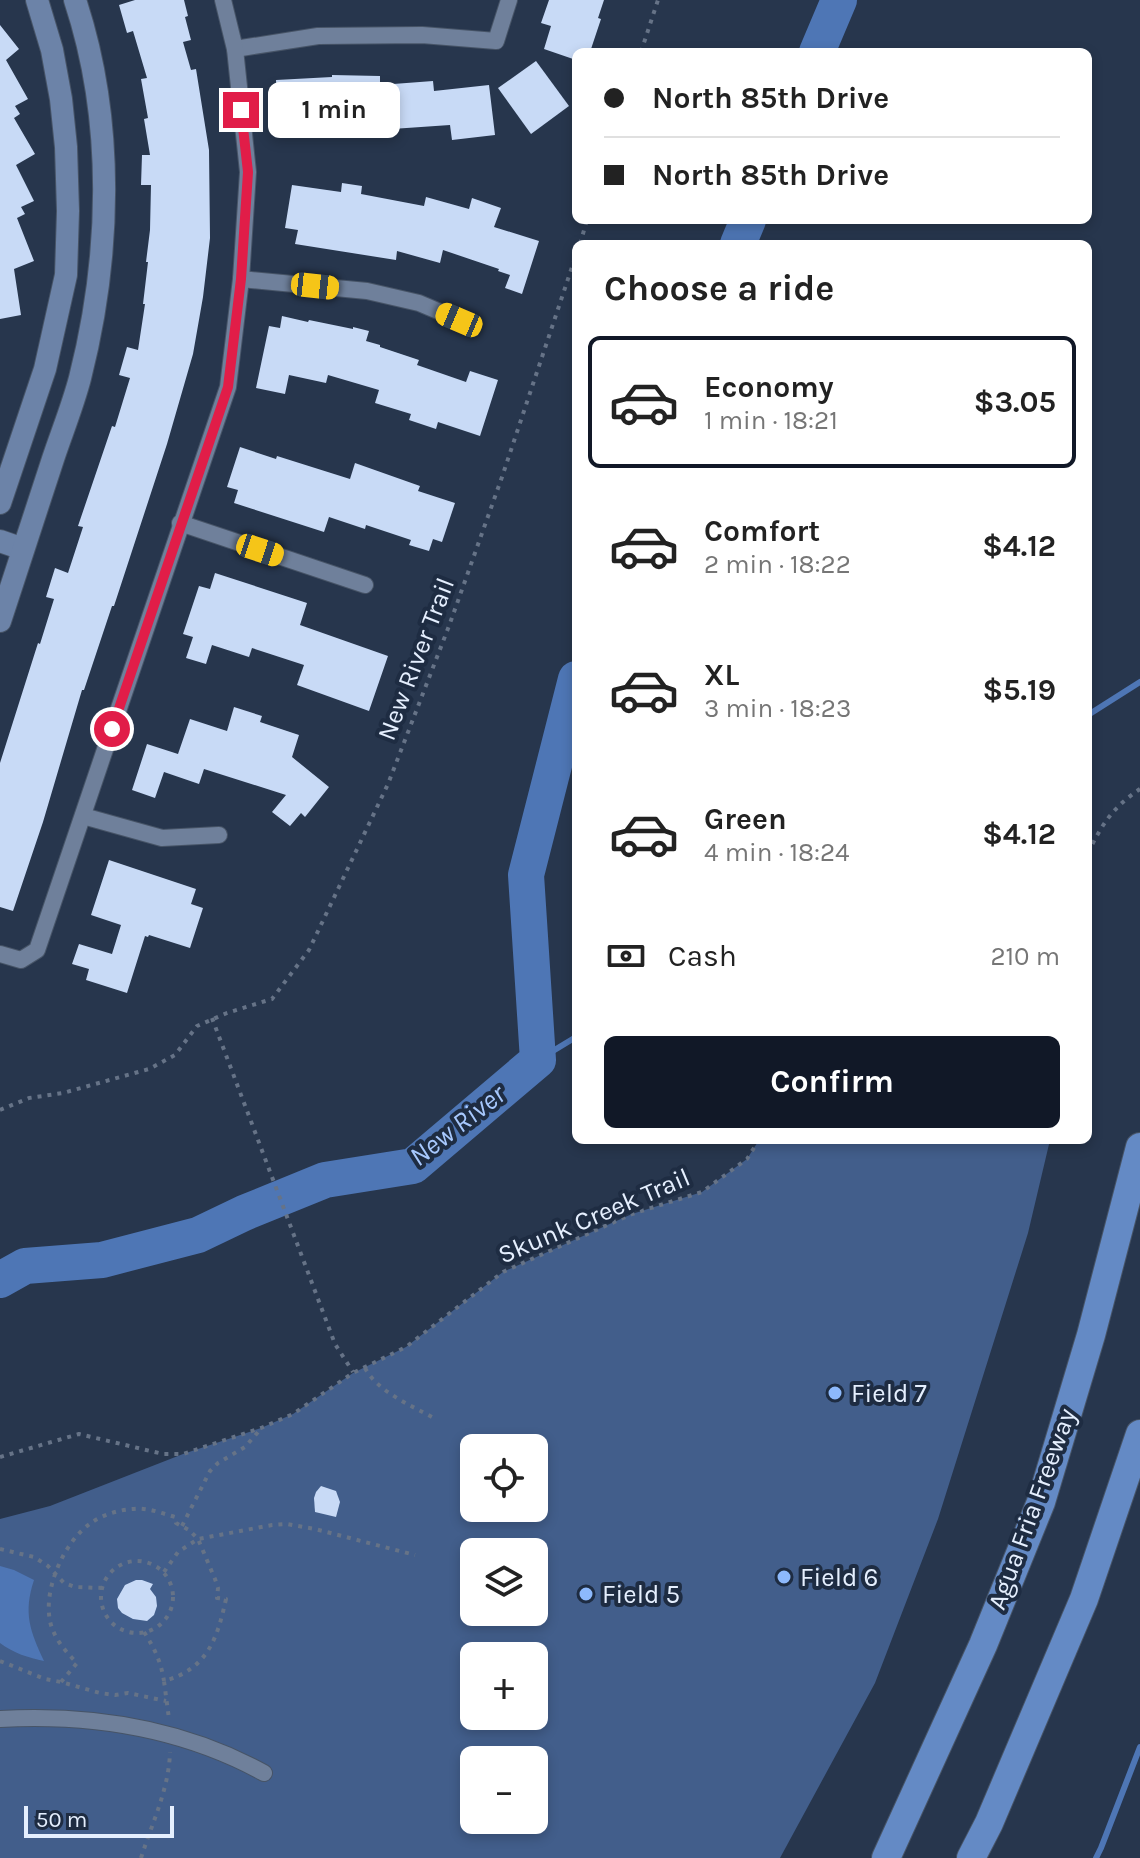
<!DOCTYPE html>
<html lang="en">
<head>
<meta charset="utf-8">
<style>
  :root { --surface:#fff; --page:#f2f2f2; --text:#222; --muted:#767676; --line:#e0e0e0; --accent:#111827 }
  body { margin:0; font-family:Karla,sans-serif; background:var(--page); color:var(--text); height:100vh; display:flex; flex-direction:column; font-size:30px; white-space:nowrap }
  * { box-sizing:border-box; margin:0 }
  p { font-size:26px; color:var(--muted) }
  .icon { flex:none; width:44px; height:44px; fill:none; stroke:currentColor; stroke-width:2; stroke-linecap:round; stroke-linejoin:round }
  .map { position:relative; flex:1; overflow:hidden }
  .sheet { position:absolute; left:572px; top:240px; width:520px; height:904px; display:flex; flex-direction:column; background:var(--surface); border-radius:12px; box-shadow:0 4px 12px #0003 }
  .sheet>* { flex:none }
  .top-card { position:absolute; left:572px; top:48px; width:520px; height:176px; border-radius:12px; box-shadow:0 4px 12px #0003; display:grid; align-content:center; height:176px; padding:0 32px; background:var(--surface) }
  .controls { position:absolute; left:460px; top:1434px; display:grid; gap:16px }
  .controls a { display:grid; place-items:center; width:88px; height:88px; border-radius:12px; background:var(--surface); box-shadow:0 4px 12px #0003; font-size:40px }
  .scale { position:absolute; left:24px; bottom:20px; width:150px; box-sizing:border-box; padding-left:8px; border:4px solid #e5effe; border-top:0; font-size:22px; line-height:28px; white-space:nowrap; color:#e5effe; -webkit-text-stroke:6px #1e2c42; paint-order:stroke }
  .end { position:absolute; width:36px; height:36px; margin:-18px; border:10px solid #e11d48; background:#fff; box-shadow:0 0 0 4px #fff }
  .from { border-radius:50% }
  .bubble { position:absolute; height:56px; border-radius:12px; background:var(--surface); box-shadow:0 4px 12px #0003; font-size:26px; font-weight:700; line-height:56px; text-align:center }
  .car { position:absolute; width:24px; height:48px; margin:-24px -12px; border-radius:10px; box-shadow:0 0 6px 2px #0007; background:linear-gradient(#f5c518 24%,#345 0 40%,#f5c518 0 76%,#345 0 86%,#f5c518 0) }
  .top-card b { display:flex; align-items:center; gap:28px; height:76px; font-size:30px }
  .top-card b+b { border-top:2px solid var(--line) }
  .top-card i { width:20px; height:20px; background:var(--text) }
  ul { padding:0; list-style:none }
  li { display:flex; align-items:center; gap:24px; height:132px; margin:0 16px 12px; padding:0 16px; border:4px solid transparent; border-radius:12px }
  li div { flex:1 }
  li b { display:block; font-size:30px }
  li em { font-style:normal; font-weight:700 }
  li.active { border-color:var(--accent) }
  li>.icon { width:72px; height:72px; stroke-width:1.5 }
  h2 { padding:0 32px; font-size:36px; line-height:96px }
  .pay { display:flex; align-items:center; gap:20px; height:88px; padding:0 32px; font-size:30px }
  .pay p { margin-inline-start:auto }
  .button { display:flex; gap:16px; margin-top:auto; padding:16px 32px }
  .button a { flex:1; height:92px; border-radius:12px; background:var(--accent); color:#fff; font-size:32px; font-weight:700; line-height:92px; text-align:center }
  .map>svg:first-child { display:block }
</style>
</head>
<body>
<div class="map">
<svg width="1140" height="1858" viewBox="0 0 1140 1858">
  <rect width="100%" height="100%" fill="#27364d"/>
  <path fill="#425e8b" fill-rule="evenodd" d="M759,1140H1050L1028,1233L938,1519L875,1683L780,1858H0V1519L50,1506L183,1454L261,1428L293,1414L353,1373L406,1347L503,1272L632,1214L702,1192L747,1159ZM474,1448H534V1508H474ZM474,1552H534V1612H474ZM474,1656H534V1716H474ZM474,1760H534V1820H474Z"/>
  <path fill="#4e76b5" d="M0,1566L14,1570L34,1580C23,1613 30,1631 44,1661C29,1658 13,1653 0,1643Z"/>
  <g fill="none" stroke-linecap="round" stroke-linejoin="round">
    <g stroke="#4e76b5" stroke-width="6">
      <path d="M1088,715L1140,682"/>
      <path d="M538,1060L576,1037"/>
      <path d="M1096,1858L1101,1848L1140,1747"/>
    </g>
    <g stroke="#4e76b5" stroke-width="36">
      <path d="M817,52L839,0"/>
      <path d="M738,244L748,220"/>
      <path d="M0,1280L25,1266L102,1260L198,1235L244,1213L325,1180L413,1166L538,1060L526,875L576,679"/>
    </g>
  </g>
  <g fill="#c8daf6">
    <path d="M135,0H184L188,16L185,17L191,40L183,42L191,70L196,69L209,150L210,238L203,297L193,354L167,444L114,606H112L84,690H82L43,822L13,911L0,907V763L38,643L40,644L54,599L46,597L55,568L68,573L83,527L78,526L112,426L115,427L130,378L119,375L127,347L138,350L145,304H143L148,262H146L150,230L151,185H141L142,155H150L144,119L148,118L141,79L147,78L133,31L127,33L119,5Z"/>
    <path d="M549,0H604L598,18L601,19L590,52H576V60L544,49L551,26L541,23Z"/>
    <path d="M0,25L19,49L6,60L28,99L15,106L20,114L14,118L35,154L16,165L34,201L21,207L25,214L17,218L34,261L14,269L21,315L0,319Z"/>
    <path d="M536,61L569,106L531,134L498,88Z"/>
    <path d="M332,75L380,76V85L433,81L434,91L489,85L495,135L452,140L450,125L392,129V121L326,119V122L278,124L276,80L332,77Z"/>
    <path d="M342,183L362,186L361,194L424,206L426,197L469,209L472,198L501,208L494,227L539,241L522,294L505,288L510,275L498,271L499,269L443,250L440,263L397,251L396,260L295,244L298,230L285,228L292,185L341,192Z"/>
    <path d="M282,316L308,322L309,320L353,329V327L369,331L366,341L380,345V347L419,360L417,365L466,382L470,371L498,380L480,436L438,422L436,429L409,420L411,414L375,403L379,390L328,375L326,383L289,375L285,394L256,388L269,326L280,328Z"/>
    <path d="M240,447L276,459L277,456L350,479L355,463L420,486L418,491L455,503L442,542L433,539L429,551L409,545L411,540L366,525L365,529L329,517L324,532L234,503L238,490L227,487Z"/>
    <path d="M215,573L307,603L300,625L388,656L369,711L297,685L304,665L252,648L249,657L212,645L206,664L186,658L193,637L183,634L199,586L210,589Z"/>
    <path d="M234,707L262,716L260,722L299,735L292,757L329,787L305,817L301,813L290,826L272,812L286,795L204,769L199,784L164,772L155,798L132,790L147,744L178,754L190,719L227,731Z"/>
    <path d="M109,860L196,889L191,904L203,908L190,948L149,935L148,937L145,936L127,993L86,980L89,969L72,964L79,944L112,954L121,925L91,915Z"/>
    <path d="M321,1486L336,1491L340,1502L336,1517L315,1512L314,1498L316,1492Z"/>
    <path d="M136,1580H142L153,1584L150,1589L156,1597L157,1606L154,1615L147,1621L133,1619L122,1613L118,1608L117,1599L125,1585Z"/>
  </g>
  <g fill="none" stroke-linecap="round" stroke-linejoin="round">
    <g stroke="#475467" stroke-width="18">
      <g id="street">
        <path d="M235,49L318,36L422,35L496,41L509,0"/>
        <path d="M241,279L367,291L419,303L459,320"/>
        <path d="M180,523L365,585"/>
        <path d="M83,816L162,838L219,835"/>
        <path d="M0,954L21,960L37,950L228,387L241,279L248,172L235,49L223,0"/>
        <path d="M0,1719C92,1714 182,1728 264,1773"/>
      </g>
    </g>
    <g stroke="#475467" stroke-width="24">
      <g id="secondary">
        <path d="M0,503L45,369L66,275L68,211L66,147L61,99L52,50L37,0"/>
        <path d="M0,541L23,549"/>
        <path d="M0,621C18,567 35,513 53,459C62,432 73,405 80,378C111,256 115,121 75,0"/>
      </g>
    </g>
    <g stroke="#475467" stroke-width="30">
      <g id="highway">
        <path d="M886,1858L983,1645L1041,1502L1091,1335L1140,1147"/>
        <path d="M971,1858L989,1823L1084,1599L1140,1434"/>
      </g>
    </g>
    <g stroke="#667387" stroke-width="4" stroke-dasharray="4 6" stroke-linecap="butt">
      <path d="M641,52L658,0"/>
      <path d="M580,244L587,220"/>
      <path d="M1088,853C1102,824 1113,807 1140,789"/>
      <path d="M212,1018L335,1344L353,1372"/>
      <path d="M0,1110L29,1098L63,1093L149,1069L175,1055L197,1026L227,1013L272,999L309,950L388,784L449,626L502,477L576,255"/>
      <path d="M365,1368C377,1391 410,1405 432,1417"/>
      <path d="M0,1457L79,1434L163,1454H183L261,1428L293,1414L353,1373L406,1347L503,1272L632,1214L702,1192L747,1159L759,1140"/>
      <path d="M182,1526L210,1471L218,1463L245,1447L259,1431"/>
      <path d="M0,1549L34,1557L48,1566L64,1583L75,1587L102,1588"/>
      <circle cx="137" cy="1597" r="36"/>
      <path d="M164,1572L178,1552L198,1539L272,1525L287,1524L315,1529L415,1555"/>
      <path d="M144,1632C155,1649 161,1662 164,1681"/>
      <path d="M0,1661L45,1679L61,1682L100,1693L115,1695L128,1693L166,1701"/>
      <path d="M61,1682L77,1663C67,1653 57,1642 52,1628C40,1595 63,1542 91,1523C102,1515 118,1510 132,1509C147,1507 161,1513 175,1517L176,1523L189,1530L198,1539L215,1579L218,1588L217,1598L226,1599C217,1640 207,1669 164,1681L169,1719"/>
      <path d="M141,1858C152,1823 169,1789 170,1752"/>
    </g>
    <use href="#street" stroke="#6f809b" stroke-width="16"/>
    <use href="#secondary" stroke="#6c83a8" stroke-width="22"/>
    <use href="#highway" stroke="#648ac5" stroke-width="28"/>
  </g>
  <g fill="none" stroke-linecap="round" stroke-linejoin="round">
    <path stroke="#e11d48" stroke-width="10" d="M112,729L228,387L241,279L248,172L241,110"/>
  </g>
  <g fill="#8db9fc" stroke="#1e2c42" stroke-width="3">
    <circle cx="835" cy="1393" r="8"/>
    <circle cx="784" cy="1577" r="8"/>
    <circle cx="586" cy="1594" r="8"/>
  </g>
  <g text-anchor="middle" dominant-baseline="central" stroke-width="8" stroke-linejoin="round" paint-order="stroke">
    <g font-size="26" fill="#e5effe" stroke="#1e2c42">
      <text transform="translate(416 659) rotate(-69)">New River Trail</text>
      <text transform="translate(594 1216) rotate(-23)">Skunk Creek Trail</text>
      <text transform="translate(1032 1509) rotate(-70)">Agua Fria Freeway</text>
    </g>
    <g font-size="26" fill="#e5effe" stroke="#1e2c42" text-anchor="start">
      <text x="851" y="1393">Field 7</text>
      <text x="800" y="1577">Field 6</text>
      <text x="602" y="1594">Field 5</text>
    </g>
    <g font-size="28" font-style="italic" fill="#a7c8fd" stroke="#1e2c42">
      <text transform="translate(457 1125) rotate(-38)">New River</text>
    </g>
  </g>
</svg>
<div class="controls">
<a><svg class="icon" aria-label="locate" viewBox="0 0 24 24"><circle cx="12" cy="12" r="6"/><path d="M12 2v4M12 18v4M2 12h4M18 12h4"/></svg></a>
<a><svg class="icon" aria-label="layers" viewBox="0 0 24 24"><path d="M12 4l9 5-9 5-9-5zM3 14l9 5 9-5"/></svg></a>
<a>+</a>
<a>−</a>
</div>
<div class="scale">50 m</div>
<i class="end from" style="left:112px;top:729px"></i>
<i class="end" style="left:241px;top:110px"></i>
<div class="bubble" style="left:268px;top:82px;width:132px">1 min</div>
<i class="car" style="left:315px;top:286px;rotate:96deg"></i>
<i class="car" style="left:459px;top:320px;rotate:293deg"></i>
<i class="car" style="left:260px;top:550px;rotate:108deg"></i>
<div class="top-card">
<b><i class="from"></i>North 85th Drive</b>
<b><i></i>North 85th Drive</b>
</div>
<section class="sheet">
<h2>Choose a ride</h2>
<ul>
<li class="active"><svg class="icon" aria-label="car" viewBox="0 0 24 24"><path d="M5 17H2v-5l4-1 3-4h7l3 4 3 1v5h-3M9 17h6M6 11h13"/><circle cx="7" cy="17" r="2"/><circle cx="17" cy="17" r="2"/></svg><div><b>Economy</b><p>1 min · 18:21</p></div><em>$3.05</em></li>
<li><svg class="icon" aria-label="car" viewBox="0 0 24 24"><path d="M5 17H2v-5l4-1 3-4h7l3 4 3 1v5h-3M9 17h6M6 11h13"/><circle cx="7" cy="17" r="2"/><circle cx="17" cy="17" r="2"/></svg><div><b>Comfort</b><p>2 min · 18:22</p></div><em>$4.12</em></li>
<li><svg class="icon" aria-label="car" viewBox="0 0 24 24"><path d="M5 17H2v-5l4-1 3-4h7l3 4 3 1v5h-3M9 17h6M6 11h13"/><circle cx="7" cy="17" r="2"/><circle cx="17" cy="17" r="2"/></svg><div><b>XL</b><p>3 min · 18:23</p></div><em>$5.19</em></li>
<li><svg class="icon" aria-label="car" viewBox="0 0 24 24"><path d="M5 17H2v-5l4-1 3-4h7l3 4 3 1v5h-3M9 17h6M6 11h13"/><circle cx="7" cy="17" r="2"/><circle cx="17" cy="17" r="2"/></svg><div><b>Green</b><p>4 min · 18:24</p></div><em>$4.12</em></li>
</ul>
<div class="pay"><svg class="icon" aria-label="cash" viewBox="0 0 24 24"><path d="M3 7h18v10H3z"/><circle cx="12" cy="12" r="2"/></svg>Cash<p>210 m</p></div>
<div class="button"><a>Confirm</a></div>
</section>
</div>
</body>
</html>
